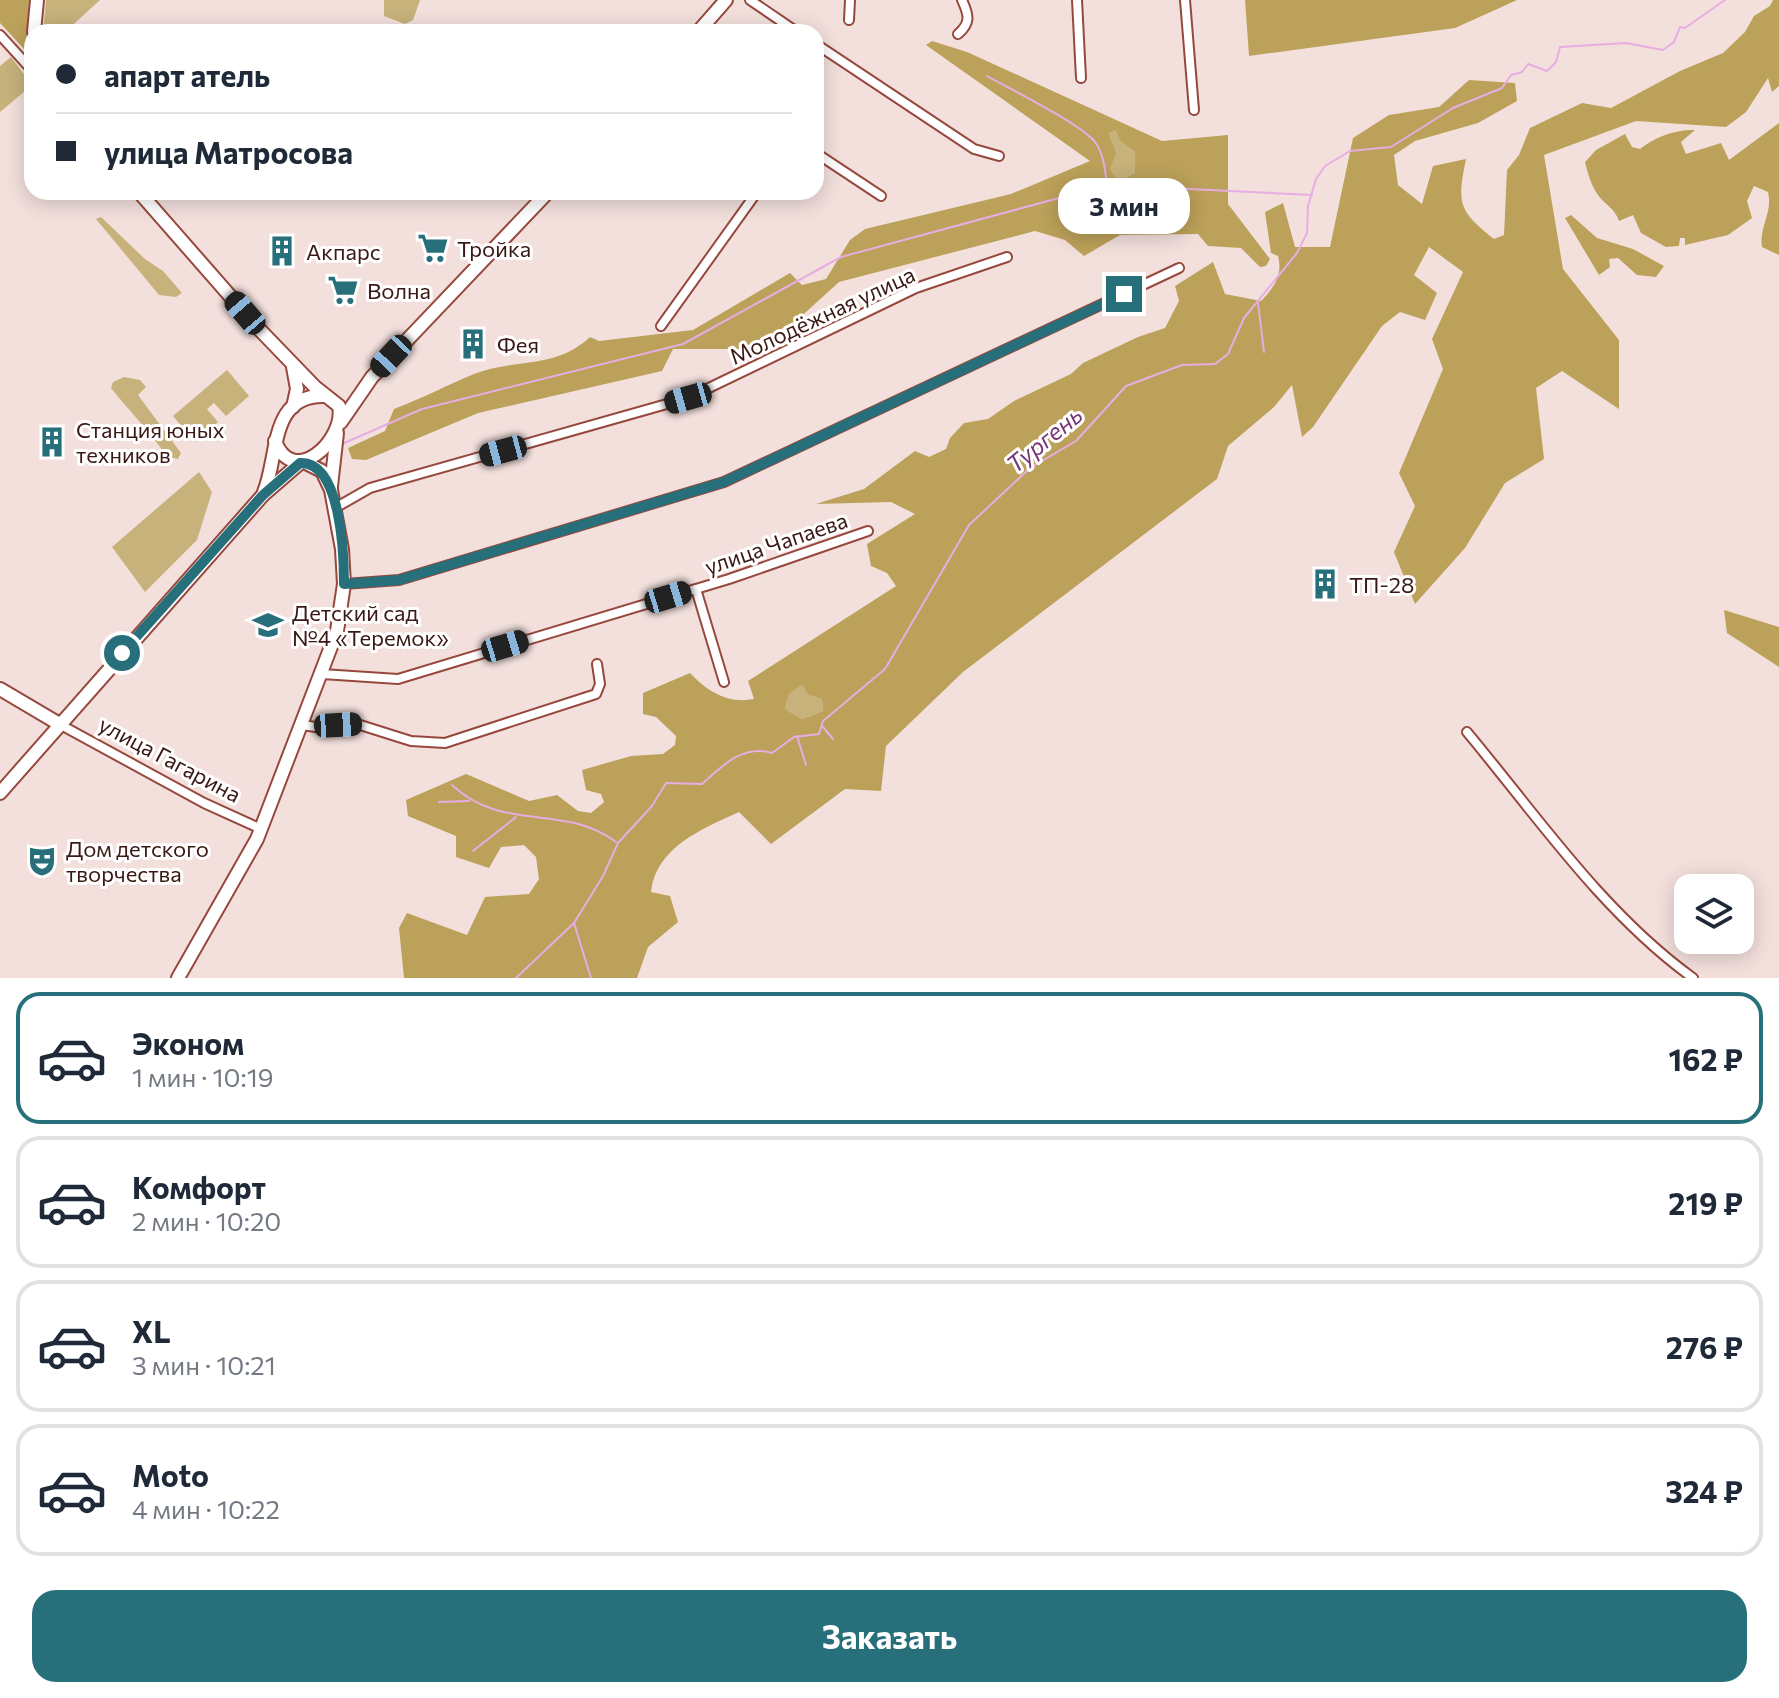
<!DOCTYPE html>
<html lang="ru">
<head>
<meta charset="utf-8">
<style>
  :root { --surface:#fff; --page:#f6f6f7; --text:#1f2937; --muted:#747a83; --line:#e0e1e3; --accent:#276f7a }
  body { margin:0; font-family:Commissioner,sans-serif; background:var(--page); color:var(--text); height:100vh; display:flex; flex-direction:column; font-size:30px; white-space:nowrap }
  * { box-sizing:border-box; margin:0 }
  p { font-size:26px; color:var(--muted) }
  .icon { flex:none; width:44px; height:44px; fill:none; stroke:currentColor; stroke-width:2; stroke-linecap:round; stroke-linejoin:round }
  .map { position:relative; height:978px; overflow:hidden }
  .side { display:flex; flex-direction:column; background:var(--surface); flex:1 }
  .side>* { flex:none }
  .top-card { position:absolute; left:24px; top:24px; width:800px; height:176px; border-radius:24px; box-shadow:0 4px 20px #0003; display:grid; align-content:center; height:176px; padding:0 32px; background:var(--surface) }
  .buttons { position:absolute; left:1674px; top:874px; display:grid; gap:16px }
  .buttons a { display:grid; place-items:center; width:80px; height:80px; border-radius:16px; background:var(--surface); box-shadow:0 4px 20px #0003; font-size:40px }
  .end { position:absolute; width:36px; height:36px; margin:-18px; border:10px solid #276f7a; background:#fff; box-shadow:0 0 0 4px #fff }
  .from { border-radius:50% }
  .bubble { position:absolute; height:56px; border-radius:24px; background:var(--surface); box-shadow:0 4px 20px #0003; font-size:26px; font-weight:700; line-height:56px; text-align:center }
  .car { position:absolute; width:24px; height:48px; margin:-24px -12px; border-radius:10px; box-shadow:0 0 6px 2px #0007; background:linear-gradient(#222 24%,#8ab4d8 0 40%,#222 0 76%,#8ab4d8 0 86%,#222 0) }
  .top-card b { display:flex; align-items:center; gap:28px; height:76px; font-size:30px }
  .top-card b+b { border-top:2px solid var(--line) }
  .top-card i { width:20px; height:20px; background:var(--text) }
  ul { padding:14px 0 0; list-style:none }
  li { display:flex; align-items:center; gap:24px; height:132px; margin:0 16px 12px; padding:0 16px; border:4px solid var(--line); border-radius:24px }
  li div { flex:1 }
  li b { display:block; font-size:30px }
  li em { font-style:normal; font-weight:700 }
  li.selected { border-color:var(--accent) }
  li>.icon { width:72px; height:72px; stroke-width:1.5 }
  .cta { display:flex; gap:16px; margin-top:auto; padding:16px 32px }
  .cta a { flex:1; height:92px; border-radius:24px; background:var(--accent); color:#fff; font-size:32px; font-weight:700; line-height:92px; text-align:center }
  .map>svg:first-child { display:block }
</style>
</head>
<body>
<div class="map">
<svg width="1779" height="978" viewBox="0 0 1779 978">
  <rect width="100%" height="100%" fill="#f3e0dd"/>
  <g fill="#c7b27b">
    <path d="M46,0H100L65,32H43Z"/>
    <path d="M384,0H420L413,20L405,24L384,16Z"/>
    <path d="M11,57L32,85L0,112V66Z"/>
    <path d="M1117,130L1120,141L1135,152L1136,173L1119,182L1110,169L1107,132Z"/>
    <path d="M101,217L145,259L163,271L182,293L176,297L159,295L96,219Z"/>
    <path d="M227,370L249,396L226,416L214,403L207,409L218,422L195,442L173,416Z"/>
    <path d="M124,377L140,380L146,387L138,395L181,453L178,459L166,456C150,431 129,411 111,388L113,382Z"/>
    <path d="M199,472L212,492L197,540L145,592L112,547Z"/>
    <path d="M802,683L822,699L823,711L802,719L785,709L789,694Z"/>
  </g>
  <g fill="#bca15a" fill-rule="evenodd">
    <path d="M0,0H29L26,51L0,23Z"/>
    <path d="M1245,0H1517L1455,28L1249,56Z"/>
    <path d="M1773,0H1779V86L1772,92L1768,78L1746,112L1726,127L1636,121L1544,155L1563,269L1619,340V409L1562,371L1536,388L1544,459L1505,483L1465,548L1415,604L1394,552L1415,506L1399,473L1443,369L1432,339L1463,272L1429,247L1414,275L1437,293L1425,320L1400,312L1382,326L1313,427L1302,437L1292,385L1274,407L1228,446L1217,479L963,672L886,746L881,791L845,789L771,844L739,812C702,829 656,847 651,892L670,896L678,922L648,947L637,978H404L399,928L407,913L467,935L485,897L529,894L539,879L536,857L524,845L501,847L489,868L456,857V836L408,816L406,800L466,774L529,801L557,795L578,811L591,813L604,802L601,794L586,790L582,770L631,756L663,754L675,745L676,736L656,717L643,714V693L690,673C708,692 728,704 754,699L748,681L896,586L887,573L871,566L867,544L915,514L891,502L816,504L864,489L915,451L929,457L946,449L950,438L964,423L988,419L1014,401L1071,374L1083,363L1138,337L1165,328L1179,301L1175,286L1213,262L1225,294L1261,301C1274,287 1283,276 1278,256L1271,253L1265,212L1283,203L1295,247H1330L1353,138L1389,115L1439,107L1469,80L1515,83L1517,101L1478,123L1415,141L1394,155L1398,185L1422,204L1433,166L1466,159C1457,203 1458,211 1494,239L1504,235L1507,170L1519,155L1530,128L1582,103L1611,108L1680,71L1723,53L1745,32L1754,16L1770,6ZM802,684L808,694L822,699L823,711L802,719L785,709L789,694Z"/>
    <path d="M932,41L967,52L1162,141L1228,135V204L1270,259L1266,266L1260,267L1241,248L1208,246L1198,234L1120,235L1084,256L1065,240L1035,231L839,282L795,322L741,349H673L662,371L478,413L366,460L352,459L348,448L385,431L394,409C421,399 447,385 474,374C514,358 555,370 590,337L599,341L693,330L790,273L802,285L826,279L850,240L865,229L1011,194L1090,161L926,45ZM1116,130L1120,141L1135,152V173L1119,182L1110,169L1116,153L1108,133Z"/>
    <path d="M1779,123V255L1762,247C1759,226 1773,213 1768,192L1754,186L1747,201L1752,218L1728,235L1685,245V238H1680L1679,246L1666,247L1641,233L1633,215L1619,221C1614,207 1606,206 1598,195C1591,185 1588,174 1585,162L1596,150L1625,134L1632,147L1640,149C1655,137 1676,129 1695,130L1681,142L1686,154L1721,143L1729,160Z"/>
    <path d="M1571,215L1597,238L1633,249L1664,266L1656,277L1637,275L1618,258L1609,259L1610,267L1599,275L1565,218Z"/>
    <path d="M1724,610L1779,627V667L1727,633Z"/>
  </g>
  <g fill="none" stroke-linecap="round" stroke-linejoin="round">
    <g stroke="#e7ade2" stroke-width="2">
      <path d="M987,76C1012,90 1079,123 1095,142C1104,154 1105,171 1107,184"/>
      <path d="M1258,303L1264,352"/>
      <path d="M342,444L422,409L683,344L841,257L1107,185L1312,195"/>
      <path d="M822,726L833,739"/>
      <path d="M797,736L806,765"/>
      <path d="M452,785C503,833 564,803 616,842"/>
      <path d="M439,802L469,801"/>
      <path d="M473,851L516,817"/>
      <path d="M574,923L591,978"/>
      <path d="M516,978L574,923L603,876L618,843L652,806L666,783L702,784C722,766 743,744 772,753L794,737L819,734L823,721L885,669L969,525L1030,468L1076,441L1126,386L1182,365L1215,364L1228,354L1244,318L1297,253L1307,233L1308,206L1316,179L1325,166L1350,151L1391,147L1453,108L1502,88L1511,75L1522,72L1528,64L1547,71L1556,62L1560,47L1626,43L1663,50L1674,42L1680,27L1685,28L1725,0"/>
    </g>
    <g stroke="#97483d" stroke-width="12">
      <g id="street">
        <path d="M750,0L797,32"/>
        <path d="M1077,0L1081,78"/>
        <path d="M1185,0L1194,110"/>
        <path d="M849,20L850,0"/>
        <path d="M958,34C971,23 969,15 962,0"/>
        <path d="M0,35L30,68"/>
        <path d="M816,44L974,149L999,156"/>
        <path d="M816,153L881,196"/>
        <path d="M661,326L757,192"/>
        <path d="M335,508L370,488L688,398L916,288L1007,257"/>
        <path d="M344,584L399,580L724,482L1179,268"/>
        <path d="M696,589L724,682"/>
        <path d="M322,674L398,679L729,579L868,531"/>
        <path d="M61,725L204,803L261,829"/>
        <path d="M302,725L329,729L357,724L411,741L445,743L596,694L600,684L597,664"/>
        <path d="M1467,732C1537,816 1603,913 1693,978"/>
      </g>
    </g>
    <g stroke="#97483d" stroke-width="16">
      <g id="secondary">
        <path d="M34,32L37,0"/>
        <path d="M698,32L726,0"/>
        <path d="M32,50V71"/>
        <path d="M139,192L259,329L315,387L339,406C346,440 293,489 275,441"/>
        <path d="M293,367L297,389L293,407"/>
        <path d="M341,422L372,377L548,192"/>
        <path d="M331,486L337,433"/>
        <path d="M264,492C279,456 269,394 325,396"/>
        <path d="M0,689L61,725"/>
        <path d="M0,793L263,495L300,463"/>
        <path d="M178,978L257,839L337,631L344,584L342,549L331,490L322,471L304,462"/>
      </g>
    </g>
    <use href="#street" stroke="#fff" stroke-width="8"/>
    <use href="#secondary" stroke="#fff" stroke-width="12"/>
  </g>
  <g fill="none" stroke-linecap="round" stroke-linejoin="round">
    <path stroke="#276f7a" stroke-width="10" d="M122,653L263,495L300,463C341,461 344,554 344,584L399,580L724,482L1124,294"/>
  </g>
  <defs>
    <g id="supermarket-bare" transform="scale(2.4)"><path d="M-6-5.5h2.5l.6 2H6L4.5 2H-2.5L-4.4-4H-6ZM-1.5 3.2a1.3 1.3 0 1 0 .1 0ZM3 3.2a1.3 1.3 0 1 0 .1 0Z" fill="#276f7a" stroke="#fff" stroke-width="2.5" paint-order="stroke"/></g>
    <g id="building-bare" transform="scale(2.4)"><path d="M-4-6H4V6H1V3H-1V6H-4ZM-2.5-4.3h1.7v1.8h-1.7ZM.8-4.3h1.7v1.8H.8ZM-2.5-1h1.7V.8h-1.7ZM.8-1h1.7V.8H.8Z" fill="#276f7a" stroke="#fff" stroke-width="2.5" paint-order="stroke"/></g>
    <g id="school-bare" transform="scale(2.4)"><path d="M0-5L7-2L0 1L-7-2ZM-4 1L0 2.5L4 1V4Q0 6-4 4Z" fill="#276f7a" stroke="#fff" stroke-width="2.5" paint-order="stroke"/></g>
    <g id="theatre-bare" transform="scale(2.4)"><path d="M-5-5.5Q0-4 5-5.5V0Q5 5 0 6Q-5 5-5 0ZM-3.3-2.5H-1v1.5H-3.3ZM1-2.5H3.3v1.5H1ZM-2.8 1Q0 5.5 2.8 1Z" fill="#276f7a" stroke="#fff" stroke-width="2.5" paint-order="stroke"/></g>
  </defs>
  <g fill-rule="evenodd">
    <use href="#supermarket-bare" x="433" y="248"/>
    <use href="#building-bare" x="282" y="251"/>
    <use href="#supermarket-bare" x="343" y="290"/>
    <use href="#building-bare" x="473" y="344"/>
    <use href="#building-bare" x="52" y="442"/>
    <use href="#building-bare" x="1325" y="584"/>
    <use href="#school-bare" x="268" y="625"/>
    <use href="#theatre-bare" x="42" y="861"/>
  </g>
  <g text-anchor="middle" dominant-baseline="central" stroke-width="6" stroke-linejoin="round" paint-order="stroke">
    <g font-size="22" fill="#3a1914" stroke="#fff" text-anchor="start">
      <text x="457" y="248">Тройка</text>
      <text x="306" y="251">Акпарс</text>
      <text x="367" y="290">Волна</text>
      <text x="497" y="344">Фея</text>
      <text x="76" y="429">Станция юных<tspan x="76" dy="25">техников</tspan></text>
      <text x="1349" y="584">ТП-28</text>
      <text x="292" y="612">Детский сад<tspan x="292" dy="25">№4 «Теремок»</tspan></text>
      <text x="66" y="848">Дом детского<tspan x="66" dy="25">творчества</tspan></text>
    </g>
    <g font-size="22" fill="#3a1914" stroke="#fff">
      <text transform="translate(822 315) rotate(-25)">Молодёжная улица</text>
      <text transform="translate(776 543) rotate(-19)">улица Чапаева</text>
      <text transform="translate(170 759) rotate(28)">улица Гагарина</text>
    </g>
    <g font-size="24" font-style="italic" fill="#783575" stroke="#fff">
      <text transform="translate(1044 439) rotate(-39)">Тургень</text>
    </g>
  </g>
</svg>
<div class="buttons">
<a><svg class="icon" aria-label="layers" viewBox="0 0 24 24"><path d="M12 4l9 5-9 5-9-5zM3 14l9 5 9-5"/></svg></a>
</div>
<i class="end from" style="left:122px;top:653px"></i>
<i class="end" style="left:1124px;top:294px"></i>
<div class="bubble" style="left:1058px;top:178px;width:132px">3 мин</div>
<i class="car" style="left:245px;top:313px;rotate:319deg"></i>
<i class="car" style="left:391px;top:356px;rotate:223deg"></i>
<i class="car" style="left:688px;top:398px;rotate:254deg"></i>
<i class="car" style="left:503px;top:451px;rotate:255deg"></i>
<i class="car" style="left:668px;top:597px;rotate:73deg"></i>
<i class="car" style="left:505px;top:646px;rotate:73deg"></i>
<i class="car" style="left:338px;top:725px;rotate:87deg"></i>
<div class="top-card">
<b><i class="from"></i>апарт атель</b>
<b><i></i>улица Матросова</b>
</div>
</div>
<section class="side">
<ul>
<li class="selected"><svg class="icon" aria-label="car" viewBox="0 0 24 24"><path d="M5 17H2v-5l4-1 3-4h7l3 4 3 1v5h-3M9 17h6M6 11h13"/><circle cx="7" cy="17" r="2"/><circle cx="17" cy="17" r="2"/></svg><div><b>Эконом</b><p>1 мин · 10:19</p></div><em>162 ₽</em></li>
<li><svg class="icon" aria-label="car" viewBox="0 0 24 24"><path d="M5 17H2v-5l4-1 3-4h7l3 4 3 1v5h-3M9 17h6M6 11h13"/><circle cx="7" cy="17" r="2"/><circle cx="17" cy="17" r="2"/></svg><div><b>Комфорт</b><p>2 мин · 10:20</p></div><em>219 ₽</em></li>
<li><svg class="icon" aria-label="car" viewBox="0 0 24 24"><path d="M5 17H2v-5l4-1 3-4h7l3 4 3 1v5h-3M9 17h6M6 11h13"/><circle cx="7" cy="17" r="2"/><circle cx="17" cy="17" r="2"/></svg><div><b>XL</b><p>3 мин · 10:21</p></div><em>276 ₽</em></li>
<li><svg class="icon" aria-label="car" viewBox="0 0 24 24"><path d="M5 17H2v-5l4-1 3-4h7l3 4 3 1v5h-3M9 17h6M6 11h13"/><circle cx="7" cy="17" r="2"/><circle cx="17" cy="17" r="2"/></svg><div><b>Moto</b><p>4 мин · 10:22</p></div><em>324 ₽</em></li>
</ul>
<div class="cta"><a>Заказать</a></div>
</section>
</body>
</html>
